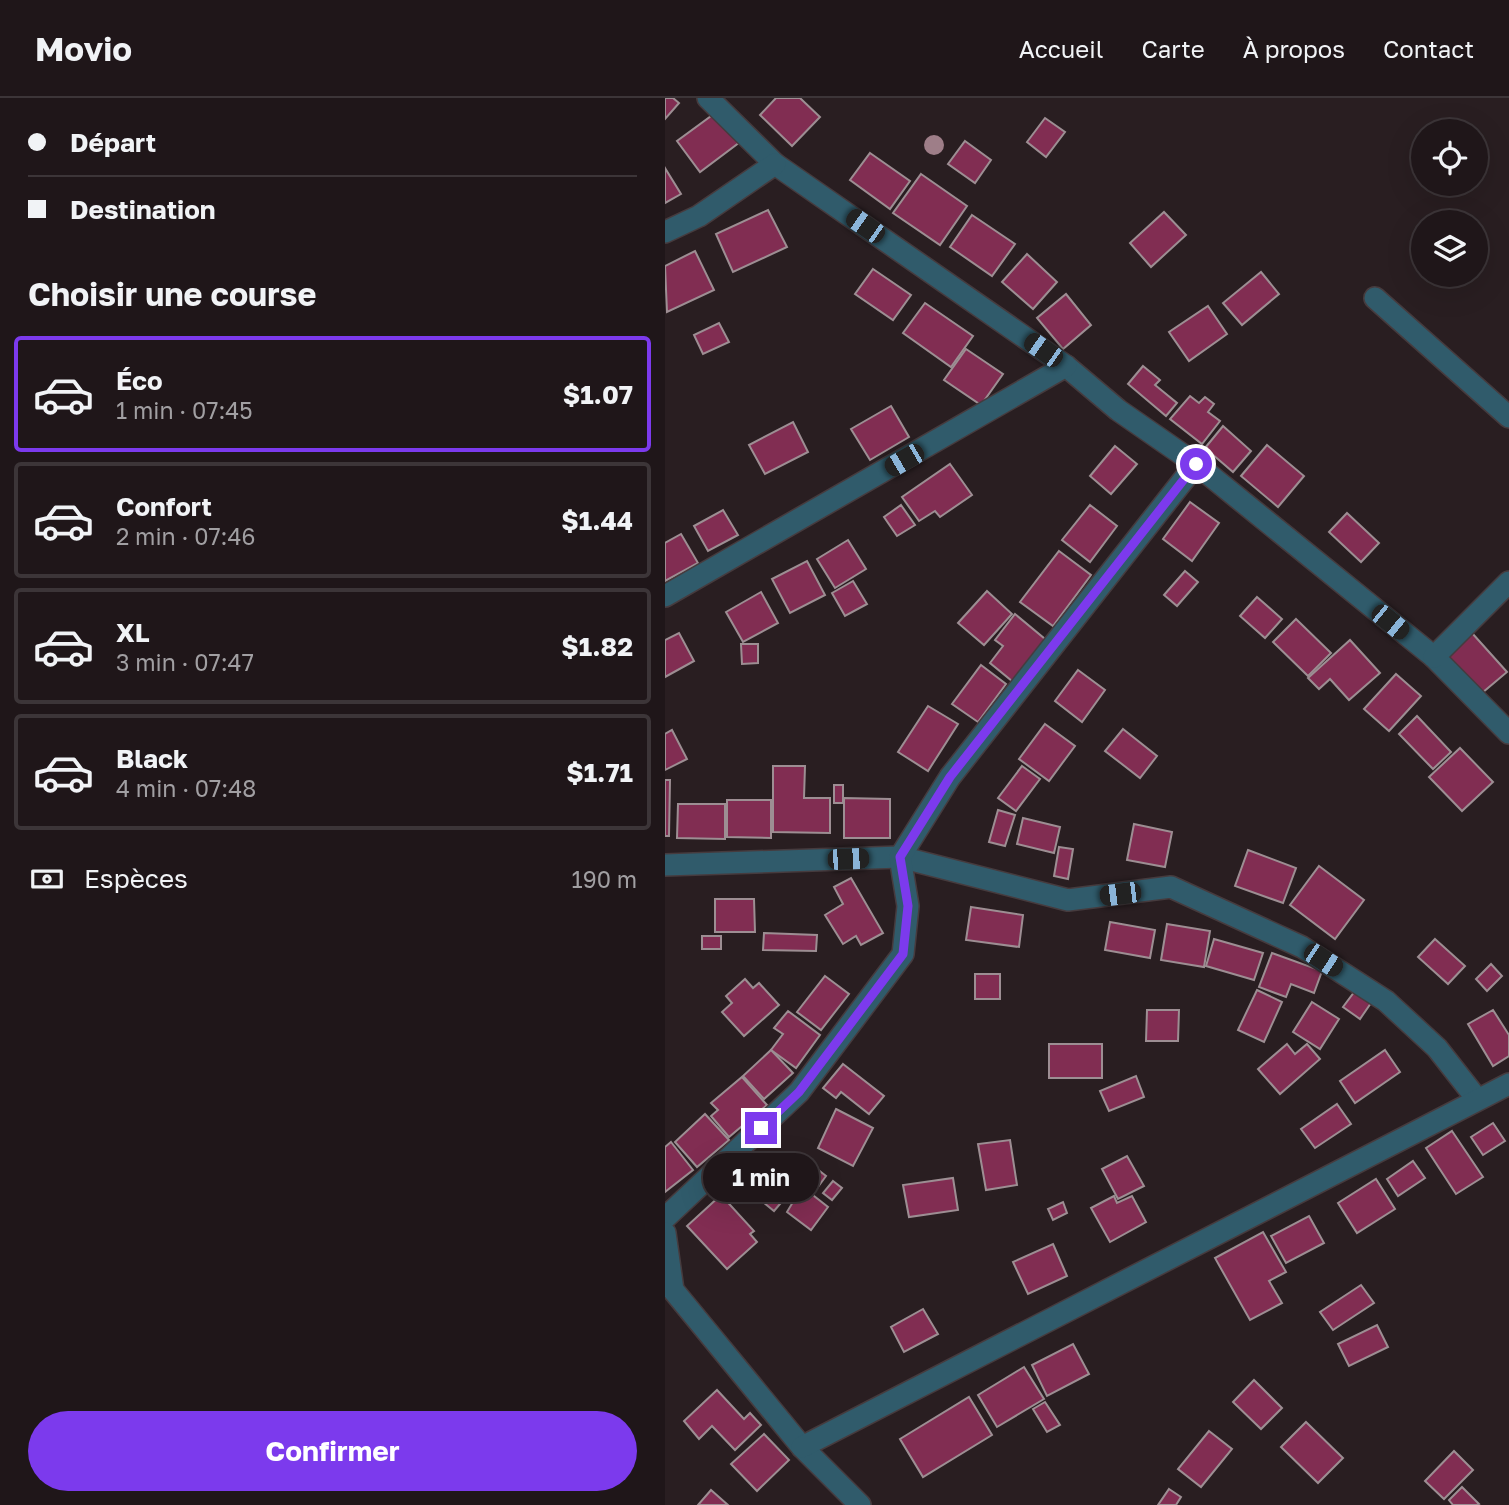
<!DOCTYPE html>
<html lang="fr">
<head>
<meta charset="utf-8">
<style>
  :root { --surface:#1f1619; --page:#271f22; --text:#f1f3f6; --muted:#a19fa2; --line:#3c3538; --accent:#7c3aed }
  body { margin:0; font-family:"Golos Text",sans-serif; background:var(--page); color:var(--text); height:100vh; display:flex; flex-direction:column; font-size:26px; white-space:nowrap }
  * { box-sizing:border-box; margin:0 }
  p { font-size:23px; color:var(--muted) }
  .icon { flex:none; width:38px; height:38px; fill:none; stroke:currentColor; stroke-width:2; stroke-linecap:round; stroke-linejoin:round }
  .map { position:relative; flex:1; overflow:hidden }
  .sheet { display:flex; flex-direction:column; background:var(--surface); width:665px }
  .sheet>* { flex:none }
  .guide { display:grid; align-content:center; height:154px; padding:0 28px; background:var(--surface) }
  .tools { position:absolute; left:746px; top:21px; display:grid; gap:14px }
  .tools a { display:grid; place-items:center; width:77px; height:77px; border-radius:50%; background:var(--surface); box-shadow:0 7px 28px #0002,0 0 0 2px var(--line); font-size:35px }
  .end { position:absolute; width:32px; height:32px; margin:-16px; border:9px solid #7c3aed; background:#fff; box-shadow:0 0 0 4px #fff }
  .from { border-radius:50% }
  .bubble { position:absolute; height:49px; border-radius:24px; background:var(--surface); box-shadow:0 7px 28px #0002,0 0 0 2px var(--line); font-size:23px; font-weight:700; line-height:49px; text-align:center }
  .car { position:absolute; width:21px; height:42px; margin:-21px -10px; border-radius:9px; box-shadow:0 0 5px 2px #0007; background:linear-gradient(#222 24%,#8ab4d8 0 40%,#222 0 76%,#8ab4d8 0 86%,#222 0) }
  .guide b { display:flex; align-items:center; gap:24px; height:66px; font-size:26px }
  .guide b+b { border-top:2px solid var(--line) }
  .guide i { width:18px; height:18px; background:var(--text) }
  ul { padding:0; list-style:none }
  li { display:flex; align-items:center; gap:21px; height:116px; margin:0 14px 10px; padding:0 14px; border:4px solid var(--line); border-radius:7px }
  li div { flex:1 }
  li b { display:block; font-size:26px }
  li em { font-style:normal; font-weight:700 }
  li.active { border-color:var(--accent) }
  li>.icon { width:63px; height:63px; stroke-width:1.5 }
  h2 { padding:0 28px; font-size:32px; line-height:84px }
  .pay { display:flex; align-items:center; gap:18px; height:77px; padding:0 28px; font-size:26px }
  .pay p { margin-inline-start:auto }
  .cta { display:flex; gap:14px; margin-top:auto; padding:14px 28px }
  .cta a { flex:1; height:80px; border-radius:42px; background:var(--accent); color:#fff; font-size:28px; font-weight:700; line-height:80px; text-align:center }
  header { display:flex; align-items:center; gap:42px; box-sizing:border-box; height:98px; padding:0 35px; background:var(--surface); border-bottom:2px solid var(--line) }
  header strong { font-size:33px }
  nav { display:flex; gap:38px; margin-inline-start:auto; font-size:24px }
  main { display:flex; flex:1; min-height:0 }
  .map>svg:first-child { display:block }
</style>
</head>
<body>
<header>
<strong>Movio</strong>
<nav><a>Accueil</a><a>Carte</a><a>À propos</a><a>Contact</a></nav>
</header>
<main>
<section class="sheet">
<div class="guide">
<b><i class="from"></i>Départ</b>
<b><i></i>Destination</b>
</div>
<h2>Choisir une course</h2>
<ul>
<li class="active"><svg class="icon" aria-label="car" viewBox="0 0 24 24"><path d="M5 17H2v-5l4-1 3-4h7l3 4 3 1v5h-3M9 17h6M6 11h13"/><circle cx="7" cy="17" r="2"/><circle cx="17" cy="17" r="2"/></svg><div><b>Éco</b><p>1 min · 07:45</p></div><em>$1.07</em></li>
<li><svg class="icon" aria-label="car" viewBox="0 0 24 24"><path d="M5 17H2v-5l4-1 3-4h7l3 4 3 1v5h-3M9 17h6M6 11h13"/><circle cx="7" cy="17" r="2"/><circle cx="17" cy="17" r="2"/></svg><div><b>Confort</b><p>2 min · 07:46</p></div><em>$1.44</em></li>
<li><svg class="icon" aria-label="car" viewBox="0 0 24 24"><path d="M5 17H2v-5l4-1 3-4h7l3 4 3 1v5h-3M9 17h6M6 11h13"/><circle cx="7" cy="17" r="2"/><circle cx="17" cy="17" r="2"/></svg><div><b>XL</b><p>3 min · 07:47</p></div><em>$1.82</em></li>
<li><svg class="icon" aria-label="car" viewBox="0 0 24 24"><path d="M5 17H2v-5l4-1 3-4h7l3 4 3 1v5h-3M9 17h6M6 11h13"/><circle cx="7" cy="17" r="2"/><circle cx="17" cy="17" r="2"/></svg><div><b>Black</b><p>4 min · 07:48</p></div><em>$1.71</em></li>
</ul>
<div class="pay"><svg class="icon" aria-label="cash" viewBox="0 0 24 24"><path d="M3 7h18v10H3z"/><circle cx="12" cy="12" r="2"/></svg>Espèces<p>190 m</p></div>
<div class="cta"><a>Confirmer</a></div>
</section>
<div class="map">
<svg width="844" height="1407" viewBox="0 0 844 1407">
  <rect width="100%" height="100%" fill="#291e21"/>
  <g fill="#812d52" stroke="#9d8e93" stroke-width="2">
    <path d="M0,0H8L14,5L0,21Z"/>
    <path d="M111,0H135L155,19L127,48L95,17Z"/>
    <path d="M53,13L75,44L35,74L12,43Z"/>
    <path d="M380,20L400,34L381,59L362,44Z"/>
    <path d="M300,43L326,62L310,85L283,66Z"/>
    <path d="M205,55L245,83L225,111L185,82Z"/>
    <path d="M0,70L16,96L0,105Z"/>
    <path d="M256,76L302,108L275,147L228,115Z"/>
    <path d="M103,112L122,149L68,174L51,136Z"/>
    <path d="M499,114L521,137L486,169L465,145Z"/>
    <path d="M307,117L350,146L327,178L285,149Z"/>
    <path d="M30,153L49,192L2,214L0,168Z"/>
    <path d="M362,156L392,184L368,211L337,184Z"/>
    <path d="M208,171L246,197L228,222L190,196Z"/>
    <path d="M596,174L614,196L577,227L558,205Z"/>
    <path d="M401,196L426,227L398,251L372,220Z"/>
    <path d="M260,205L308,238L286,269L238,235Z"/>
    <path d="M543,208L562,236L524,263L504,234Z"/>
    <path d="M54,225L64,244L38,256L29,237Z"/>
    <path d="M301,251L338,276L316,307L279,282Z"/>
    <path d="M478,268L495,282L490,287L512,305L501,318L463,286Z"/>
    <path d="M525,298L534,305L540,299L549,306L543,314L555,323L537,346L505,321Z"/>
    <path d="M226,308L244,339L205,362L186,331Z"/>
    <path d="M128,324L143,354L100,376L84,347Z"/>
    <path d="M558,328L586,353L568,374L540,350Z"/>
    <path d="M602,347L639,378L613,409L576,378Z"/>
    <path d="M450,348L472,366L446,396L425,378Z"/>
    <path d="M285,366L307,397L275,419L270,413L254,423L237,399Z"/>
    <path d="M525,404L554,425L527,463L498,441Z"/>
    <path d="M236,407L250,427L232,438L219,419Z"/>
    <path d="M425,407L452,428L425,464L397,442Z"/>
    <path d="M58,412L73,437L43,453L29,428Z"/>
    <path d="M682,415L714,445L696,464L664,434Z"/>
    <path d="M16,436L33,465L0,483V445Z"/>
    <path d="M183,442L201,471L170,490L152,461Z"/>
    <path d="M394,453L426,477L388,528L355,504Z"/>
    <path d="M142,463L160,497L125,515L107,481Z"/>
    <path d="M520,473L533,484L512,508L499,497Z"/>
    <path d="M188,483L202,506L180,518L167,495Z"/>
    <path d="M322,493L347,516L319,547L293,525Z"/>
    <path d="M96,494L113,525L78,544L61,514Z"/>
    <path d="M592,499L617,521L600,540L575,518Z"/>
    <path d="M350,516L380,541L347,583L325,565L338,548L330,542Z"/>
    <path d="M631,521L666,555L643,578L608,544Z"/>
    <path d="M14,535L29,563L0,579V542Z"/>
    <path d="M807,535L842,574L811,600L777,562Z"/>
    <path d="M685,542L715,575L684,602L665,581L654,591L643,580Z"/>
    <path d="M76,546H93V565L77,566Z"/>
    <path d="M316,567L341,586L313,624L287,606Z"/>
    <path d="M413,572L440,592L417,624L390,603Z"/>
    <path d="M731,576L756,598L724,633L699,611Z"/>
    <path d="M263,608L293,626L263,673L233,654Z"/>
    <path d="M752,618L786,654L768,671L734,636Z"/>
    <path d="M380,626L410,648L384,683L354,661Z"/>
    <path d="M458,631L492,658L475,680L440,653Z"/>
    <path d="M7,632L22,661L0,672V636Z"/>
    <path d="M795,650L828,684L797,713L764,679Z"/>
    <path d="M108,668H140L139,700H165V735L108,734Z"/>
    <path d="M357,668L375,681L351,713L333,700Z"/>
    <path d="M0,682H5L4,738H0Z"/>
    <rect x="169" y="687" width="9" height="18"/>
    <path d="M179,700L225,701V740H179Z"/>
    <path d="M62,702H106V740L62,739Z"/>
    <path d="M13,706H60V741L12,740Z"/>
    <path d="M333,712L350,717L340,748L324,744Z"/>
    <path d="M358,720L395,729L389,755L352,746Z"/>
    <path d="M469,726L507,734L500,769L462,762Z"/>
    <path d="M394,749L408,751L403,781L389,778Z"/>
    <path d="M583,752L631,770L618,805L570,788Z"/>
    <path d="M654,768L699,802L670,841L625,807Z"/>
    <path d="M186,780L218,835L196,847L191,838L178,846L160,817L178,806L169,789Z"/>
    <path d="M50,801H89L90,834H50Z"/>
    <path d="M306,809L358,817L354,849L301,842Z"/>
    <path d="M445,824L490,832L485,860L440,852Z"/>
    <path d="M502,826L545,833L539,869L496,862Z"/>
    <path d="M99,835L152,837L151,853L98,852Z"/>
    <rect x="37" y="838" width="19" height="13"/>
    <path d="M549,841L598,855L589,882L541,868Z"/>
    <path d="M770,841L800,868L783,886L753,859Z"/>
    <path d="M607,855L657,873L649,895L626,886L621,899L594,889Z"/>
    <path d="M826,866L837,878L822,893L811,881Z"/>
    <rect x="310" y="876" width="25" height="25"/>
    <path d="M160,878L184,896L156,932L132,914Z"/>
    <path d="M80,881L88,890L94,885L114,907L79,938L57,914L67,905L61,898Z"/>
    <path d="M592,892L617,904L599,944L573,932Z"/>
    <path d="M690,893L706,905L695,921L678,909Z"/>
    <path d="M647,904L674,921L655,951L628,934Z"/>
    <path d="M482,912H514L513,943H481Z"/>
    <path d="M828,912L844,937V958L828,968L803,926Z"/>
    <path d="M123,913L155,937L131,970L106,952L118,936L109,930Z"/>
    <rect x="384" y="946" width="53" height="34"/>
    <path d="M622,946L630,956L642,946L655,961L615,996L593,971Z"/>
    <path d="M106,952L128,975L99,1001L78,978Z"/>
    <path d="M720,952L735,974L690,1005L675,983Z"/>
    <path d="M178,966L219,998L204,1016L176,994L171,1000L158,990Z"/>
    <path d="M471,978L479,999L444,1013L435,993Z"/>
    <path d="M77,979L102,1007L64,1039L46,1018L53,1012L46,1005Z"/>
    <path d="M672,1006L686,1026L650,1050L636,1031Z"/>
    <path d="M171,1011L208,1030L188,1068L153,1050Z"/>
    <path d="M40,1016L64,1042L32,1069L10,1044Z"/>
    <path d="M828,1025L840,1043L818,1057L806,1039Z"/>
    <path d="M787,1033L818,1079L791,1096L761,1050Z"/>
    <path d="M345,1042L352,1087L321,1092L313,1046Z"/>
    <path d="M6,1044L28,1072L0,1094V1049Z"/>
    <path d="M462,1058L479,1088L453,1101L437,1071Z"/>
    <path d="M88,1061L127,1092L109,1113L71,1082Z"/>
    <path d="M748,1063L760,1080L733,1098L722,1081Z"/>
    <path d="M147,1067L161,1078L153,1089L138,1079Z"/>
    <path d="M288,1080L293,1112L244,1119L238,1087Z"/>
    <path d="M711,1081L730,1111L692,1135L673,1105Z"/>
    <path d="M168,1083L177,1090L167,1102L158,1095Z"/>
    <path d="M135,1087L163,1109L146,1132L122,1114L128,1104L125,1101Z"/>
    <path d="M56,1097L89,1133L85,1136L92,1144L62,1171L22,1128Z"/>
    <path d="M449,1098L452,1105L467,1098L481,1124L445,1144L426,1110Z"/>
    <path d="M398,1104L402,1115L388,1122L383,1111Z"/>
    <path d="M644,1118L659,1145L621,1165L606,1138Z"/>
    <path d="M598,1134L621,1174L604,1183L617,1205L585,1222L550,1160Z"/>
    <path d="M388,1146L402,1178L363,1196L348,1164Z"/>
    <path d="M696,1187L709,1205L668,1232L655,1214Z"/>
    <path d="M258,1211L273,1236L239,1254L226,1229Z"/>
    <path d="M712,1227L723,1249L684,1268L673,1246Z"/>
    <path d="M408,1246L424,1276L382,1298L367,1267Z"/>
    <path d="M359,1269L379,1301L332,1329L313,1297Z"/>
    <path d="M589,1282L617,1310L596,1331L568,1304Z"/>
    <path d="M52,1292L79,1321L85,1315L96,1327L70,1352L47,1328L34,1341L19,1323Z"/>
    <path d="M304,1299L327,1337L258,1379L235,1341Z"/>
    <path d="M380,1304L395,1327L382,1334L368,1311Z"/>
    <path d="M641,1324L678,1360L653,1385L616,1349Z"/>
    <path d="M544,1333L567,1351L536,1389L513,1371Z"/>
    <path d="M99,1336L124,1362L92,1393L66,1366Z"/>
    <path d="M789,1353L808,1372L779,1401L760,1383Z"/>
    <path d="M797,1389L814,1406L812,1407H788L784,1402Z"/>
    <path d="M504,1391L516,1399L511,1407H493Z"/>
    <path d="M46,1392L63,1407H33Z"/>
  </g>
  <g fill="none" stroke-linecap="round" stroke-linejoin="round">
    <g stroke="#463b3e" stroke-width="24">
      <g id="minor">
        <path d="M43,0L110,66L401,268L453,312L531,366L769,559L844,635"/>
        <path d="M0,134L34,118L110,66"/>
        <path d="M710,200L844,319"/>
        <path d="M0,498L401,268"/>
        <path d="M769,559L844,484"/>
        <path d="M0,767L235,759L403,802L506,789L637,849L721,903L772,950L812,1001"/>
        <path d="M0,1120L134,994L238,856L243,808L235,759L285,679L531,366"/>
        <path d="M0,1135L8,1192L137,1349L195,1407"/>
        <path d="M137,1349L844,986"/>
      </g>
    </g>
    <use href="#minor" stroke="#305b6b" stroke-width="21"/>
  </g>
  <circle fill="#9e7e88" cx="269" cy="47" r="10"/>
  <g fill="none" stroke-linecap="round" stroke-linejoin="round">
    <path stroke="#7c3aed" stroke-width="9" d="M96,1030L134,994L238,856L243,808L235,759L285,679L531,366"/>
  </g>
</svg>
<div class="tools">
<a><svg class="icon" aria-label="locate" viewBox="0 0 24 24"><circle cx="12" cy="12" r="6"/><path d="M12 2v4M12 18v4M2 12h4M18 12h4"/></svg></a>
<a><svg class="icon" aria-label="layers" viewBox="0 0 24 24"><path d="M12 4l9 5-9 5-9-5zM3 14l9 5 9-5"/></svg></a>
</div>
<i class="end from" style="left:531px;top:366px"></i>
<i class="end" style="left:96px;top:1030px"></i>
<div class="bubble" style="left:38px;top:1055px;width:116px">1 min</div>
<i class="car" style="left:200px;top:128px;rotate:305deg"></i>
<i class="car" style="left:378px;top:252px;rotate:305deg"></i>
<i class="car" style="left:239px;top:362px;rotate:240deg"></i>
<i class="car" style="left:725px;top:524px;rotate:129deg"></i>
<i class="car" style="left:183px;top:761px;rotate:88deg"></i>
<i class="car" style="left:455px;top:796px;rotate:263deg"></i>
<i class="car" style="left:658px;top:862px;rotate:123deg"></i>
</div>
</main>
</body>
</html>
